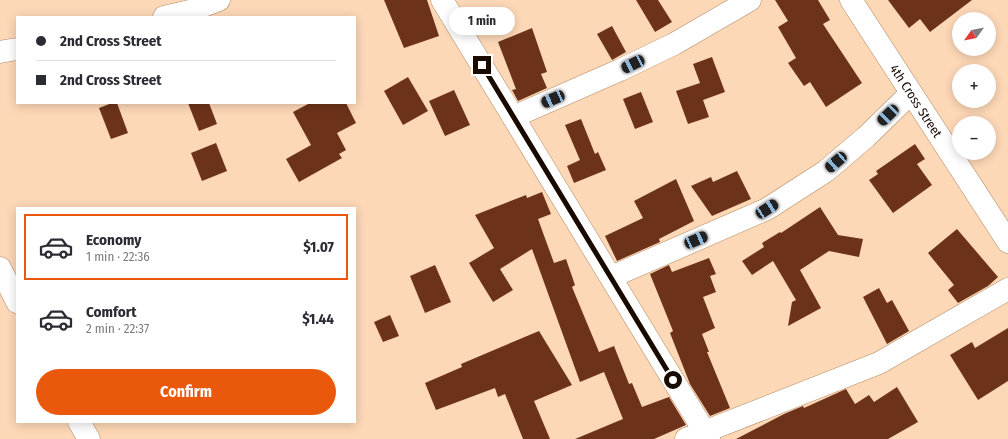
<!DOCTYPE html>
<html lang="en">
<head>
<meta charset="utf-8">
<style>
  :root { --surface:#fff; --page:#f7f7f7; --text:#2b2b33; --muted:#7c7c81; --line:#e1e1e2; --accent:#ea580c }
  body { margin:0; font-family:"Fira Sans Condensed",sans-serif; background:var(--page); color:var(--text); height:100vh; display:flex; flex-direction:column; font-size:15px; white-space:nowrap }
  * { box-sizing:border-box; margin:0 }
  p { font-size:13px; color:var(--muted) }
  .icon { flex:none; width:22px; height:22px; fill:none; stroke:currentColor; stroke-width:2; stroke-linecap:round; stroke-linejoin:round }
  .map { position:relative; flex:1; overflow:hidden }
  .details { position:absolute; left:16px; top:207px; width:340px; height:216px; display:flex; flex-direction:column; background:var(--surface); border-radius:0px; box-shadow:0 2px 10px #0003 }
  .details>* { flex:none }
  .top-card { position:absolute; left:16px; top:16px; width:340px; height:88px; border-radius:0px; box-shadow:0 2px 10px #0003; display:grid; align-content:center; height:88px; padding:0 20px; background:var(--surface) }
  .needle { width:26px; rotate:237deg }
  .tools { position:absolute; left:952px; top:12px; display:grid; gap:8px }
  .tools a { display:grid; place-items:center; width:44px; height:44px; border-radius:50%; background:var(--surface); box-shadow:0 2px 10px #0003; font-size:20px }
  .end { position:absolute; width:18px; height:18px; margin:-9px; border:5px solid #190a00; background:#fff; box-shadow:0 0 0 2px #fff }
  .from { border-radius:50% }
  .bubble { position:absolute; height:28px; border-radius:14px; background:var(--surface); box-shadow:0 2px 10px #0003; font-size:13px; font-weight:700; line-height:28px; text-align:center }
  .car { position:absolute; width:12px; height:24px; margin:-12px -6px; border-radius:5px; box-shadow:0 0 3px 1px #0007; background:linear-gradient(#222 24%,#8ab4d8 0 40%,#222 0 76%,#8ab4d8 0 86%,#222 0) }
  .top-card b { display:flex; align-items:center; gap:14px; height:38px; font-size:15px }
  .top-card b+b { border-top:1px solid var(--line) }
  .top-card i { width:10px; height:10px; background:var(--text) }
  ul { padding:7px 0 0; list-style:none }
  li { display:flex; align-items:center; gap:12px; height:66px; margin:0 8px 6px; padding:0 12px; border:2px solid transparent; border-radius:0px }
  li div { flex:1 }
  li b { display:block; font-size:15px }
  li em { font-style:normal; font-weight:700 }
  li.on { border-color:var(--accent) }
  li>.icon { width:36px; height:36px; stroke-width:1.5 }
  .action { display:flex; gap:8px; margin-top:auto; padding:8px 20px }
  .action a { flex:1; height:46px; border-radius:24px; background:var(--accent); color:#fff; font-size:16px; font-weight:700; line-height:46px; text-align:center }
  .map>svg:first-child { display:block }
</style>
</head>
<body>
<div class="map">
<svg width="1008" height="439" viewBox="0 0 1008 439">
  <rect width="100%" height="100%" fill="#fdd8b7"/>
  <g fill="#6d331a">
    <path d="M384,0H427L439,36L404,48Z"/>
    <path d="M636,0H658L672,22L655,32Z"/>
    <path d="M775,0H818L830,20L823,24L862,83L826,107L810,82L804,86L788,63L796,58L778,27L788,21Z"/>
    <path d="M888,0H972L930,32L920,19L909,28Z"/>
    <path d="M612,26L626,52L612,60L597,34Z"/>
    <path d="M532,28L547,72L541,74L547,88L518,101L512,90L516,89L498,42Z"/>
    <path d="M712,57L725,92L703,100L709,117L688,124L676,91L700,83L693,64Z"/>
    <path d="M408,77L428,111L403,125L384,91Z"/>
    <path d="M454,90L470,125L445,136L429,101Z"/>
    <path d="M641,92L653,122L635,129L623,99Z"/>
    <path d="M112,103H117L128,133L111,139L99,108Z"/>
    <path d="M188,103H209L217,124L199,131Z"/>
    <path d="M310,103H346L356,123L337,133L346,150L339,154L342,158L299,182L286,159L311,145L293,112Z"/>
    <path d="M581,119L595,154L598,152L606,170L574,183L567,166L580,160L565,125Z"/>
    <path d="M216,143L227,171L202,181L191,153Z"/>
    <path d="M915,144L925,159L917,164L932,185L893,213L869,180L878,174L876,171Z"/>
    <path d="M737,171L751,199L712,216L691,186L711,177L713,182Z"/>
    <path d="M676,179L694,221L659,239L660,242L617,261L605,236L643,218L634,201Z"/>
    <path d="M542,192L551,214L538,219L554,263L566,259L575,285L572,287L599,352L614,346L629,384L632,383L642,407L669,397L686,425L654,439H575L623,419L604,372L580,382L532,249L500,269L513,290L493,302L469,263L494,248L475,215L526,195L527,198Z"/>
    <path d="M820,207L838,235L863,239L859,257L829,251L800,270L821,308L788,326L792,302L796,300L773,261L752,275L742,261L764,247L762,243L780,232L781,233Z"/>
    <path d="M957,229L998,277L988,286L958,303L948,290L954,285L928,253Z"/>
    <path d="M709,258L716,274L710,276L716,292L703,297L715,328L702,334L709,352H707L730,408L710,416L690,384L670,333L673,331L650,274L669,265L672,272Z"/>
    <path d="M435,265L451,302L425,313L410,276Z"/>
    <path d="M879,288L887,303L892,300L909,331L887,344L863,297Z"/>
    <path d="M390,315L399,336L383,342L374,322Z"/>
    <path d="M1008,328V381L978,400L950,355L972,342L975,348Z"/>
    <path d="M539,331L572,385L534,401L550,439H523L505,394L498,397L495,388L436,410L425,383L462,367L461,364Z"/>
    <path d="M897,387L918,422L888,439H736L784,414L803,406L804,408L846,389L855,404L869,395L874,402Z"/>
  </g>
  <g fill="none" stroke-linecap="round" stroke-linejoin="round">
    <g stroke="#b48963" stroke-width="23">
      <g id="minor">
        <path d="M442,0L709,439"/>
        <path id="s1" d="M851,0L1008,242"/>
        <path d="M164,17L190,11L219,0"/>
        <path d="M0,52L17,49"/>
        <path d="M513,117L620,70L674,44L750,0"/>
        <path d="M0,268L17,302"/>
        <path d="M611,277L767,209L826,171L866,137L911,93"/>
        <path d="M79,422L89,439"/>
        <path d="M686,439L879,363L1008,289"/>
      </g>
    </g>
    <use href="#minor" stroke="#fff" stroke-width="22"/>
  </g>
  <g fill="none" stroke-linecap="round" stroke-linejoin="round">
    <path stroke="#190a00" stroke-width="5" d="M482,65L673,380"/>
  </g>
  <g text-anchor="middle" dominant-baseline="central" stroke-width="4" stroke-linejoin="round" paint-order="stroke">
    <g font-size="13" fill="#190a00" stroke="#fff">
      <text stroke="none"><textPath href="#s1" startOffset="120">4th Cross Street</textPath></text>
    </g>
  </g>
</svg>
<div class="tools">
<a><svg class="needle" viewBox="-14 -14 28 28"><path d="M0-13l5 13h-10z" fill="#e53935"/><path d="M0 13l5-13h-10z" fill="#7c7c81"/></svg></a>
<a>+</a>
<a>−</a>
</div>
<i class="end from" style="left:673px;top:380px"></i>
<i class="end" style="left:482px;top:65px"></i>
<div class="bubble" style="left:449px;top:7px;width:66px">1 min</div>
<i class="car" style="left:633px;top:64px;rotate:244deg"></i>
<i class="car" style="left:553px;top:99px;rotate:246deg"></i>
<i class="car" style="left:888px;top:115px;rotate:226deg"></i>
<i class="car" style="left:836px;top:162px;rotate:229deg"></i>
<i class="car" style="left:767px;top:209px;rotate:57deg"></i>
<i class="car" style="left:696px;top:240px;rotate:66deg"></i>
<div class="top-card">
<b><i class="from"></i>2nd Cross Street</b>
<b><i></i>2nd Cross Street</b>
</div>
<section class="details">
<ul>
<li class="on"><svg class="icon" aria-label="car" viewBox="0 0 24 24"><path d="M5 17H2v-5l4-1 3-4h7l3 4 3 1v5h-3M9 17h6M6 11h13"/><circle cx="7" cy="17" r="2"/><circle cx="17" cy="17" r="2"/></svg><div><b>Economy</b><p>1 min · 22:36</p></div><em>$1.07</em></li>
<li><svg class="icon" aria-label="car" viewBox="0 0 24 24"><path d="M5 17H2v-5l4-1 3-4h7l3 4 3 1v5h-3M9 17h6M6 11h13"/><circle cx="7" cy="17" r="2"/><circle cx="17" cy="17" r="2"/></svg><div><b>Comfort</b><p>2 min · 22:37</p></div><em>$1.44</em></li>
</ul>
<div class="action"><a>Confirm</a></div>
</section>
</div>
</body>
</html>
